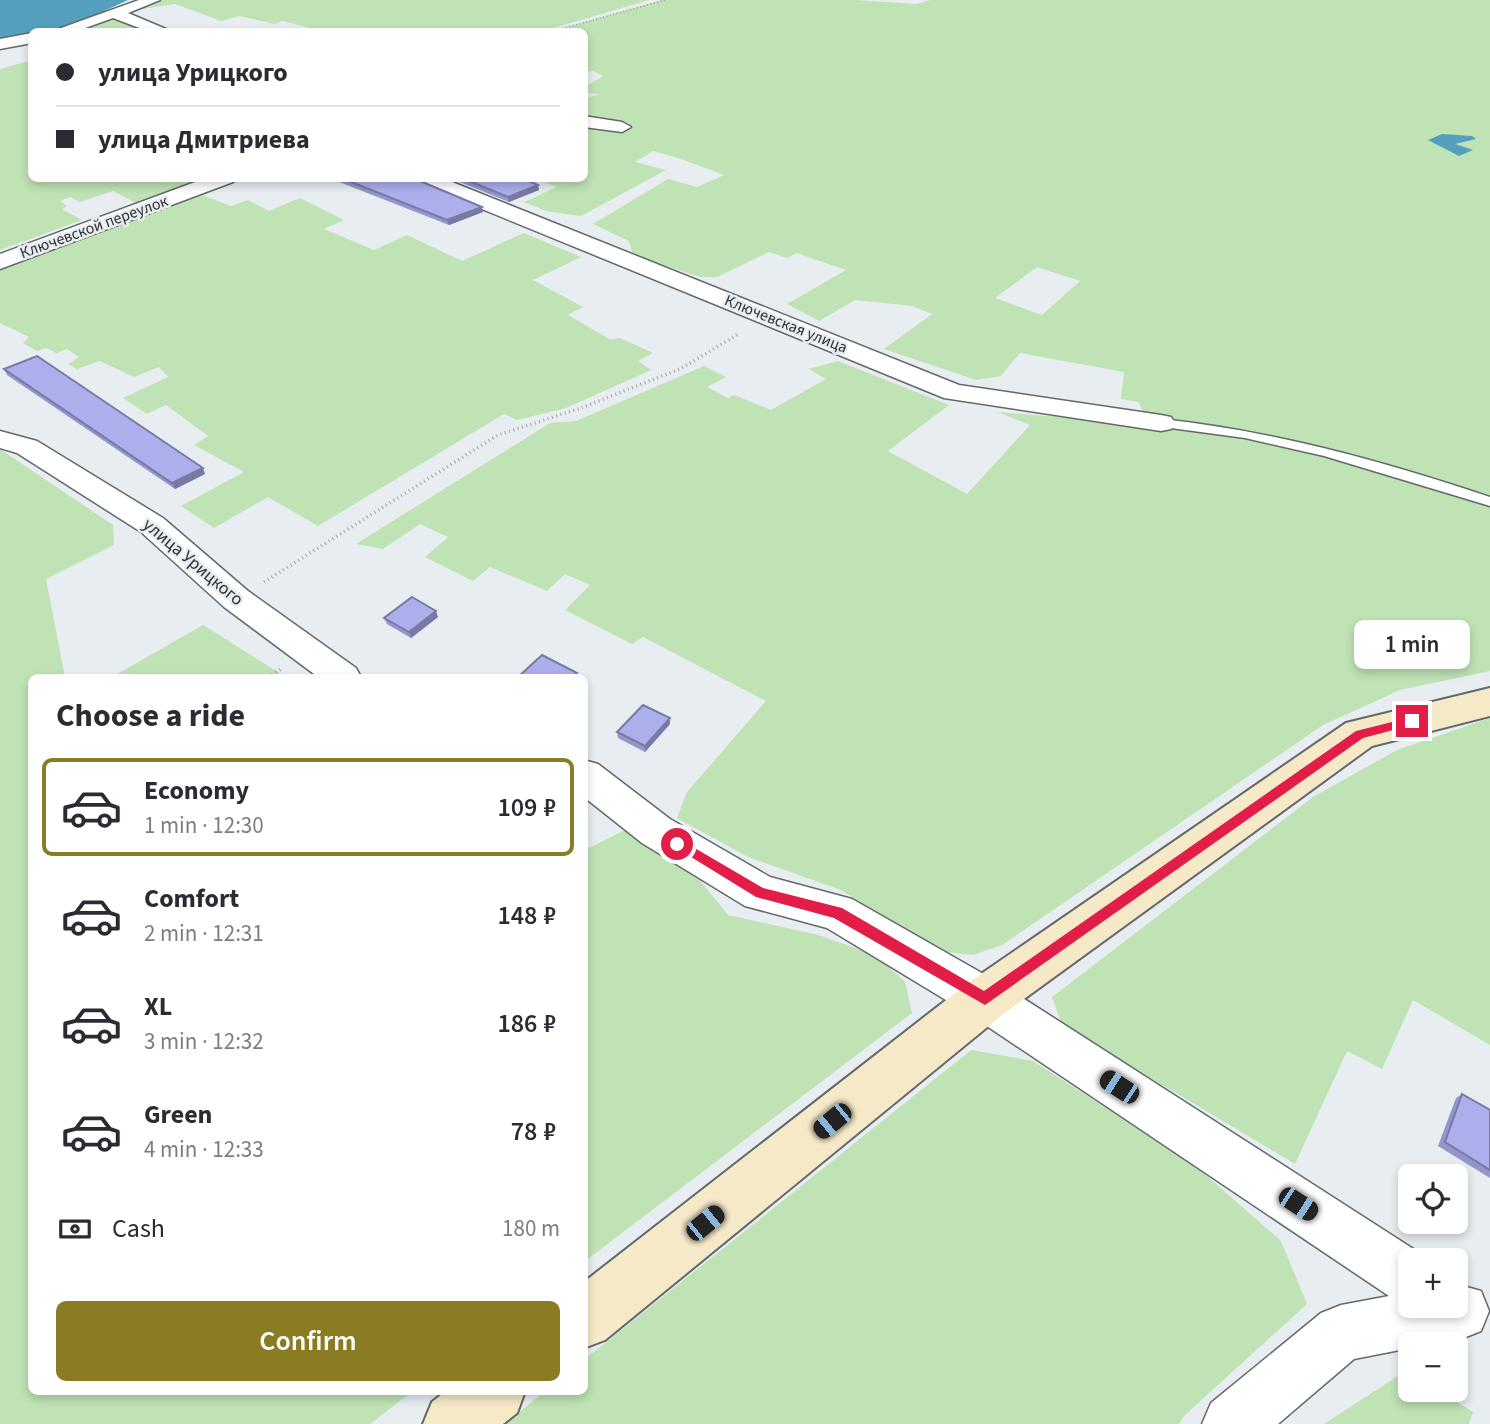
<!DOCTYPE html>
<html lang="en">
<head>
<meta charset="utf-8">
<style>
  :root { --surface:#fff; --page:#f2f2f3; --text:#2b2b33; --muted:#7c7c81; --line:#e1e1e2; --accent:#8a7c22 }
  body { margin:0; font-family:"Source Sans 3",sans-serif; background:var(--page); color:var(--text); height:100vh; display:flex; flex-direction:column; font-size:26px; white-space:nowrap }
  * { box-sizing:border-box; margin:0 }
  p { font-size:23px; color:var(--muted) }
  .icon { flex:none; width:38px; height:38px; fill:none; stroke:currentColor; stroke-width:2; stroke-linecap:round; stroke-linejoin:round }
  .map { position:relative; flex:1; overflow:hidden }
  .side { position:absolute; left:28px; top:674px; width:560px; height:721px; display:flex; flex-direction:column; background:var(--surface); border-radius:10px; box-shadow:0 4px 10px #0003 }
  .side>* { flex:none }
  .banner { position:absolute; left:28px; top:28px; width:560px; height:154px; border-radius:10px; box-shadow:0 4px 10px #0003; display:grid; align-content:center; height:154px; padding:0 28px; background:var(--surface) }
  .tools { position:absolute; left:1398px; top:1164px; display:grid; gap:14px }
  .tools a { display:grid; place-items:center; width:70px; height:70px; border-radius:10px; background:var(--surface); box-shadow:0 4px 10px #0003; font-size:35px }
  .end { position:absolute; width:32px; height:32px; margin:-16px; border:9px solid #e11d48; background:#fff; box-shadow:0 0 0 4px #fff }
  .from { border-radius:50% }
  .bubble { position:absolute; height:49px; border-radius:10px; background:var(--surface); box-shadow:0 4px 10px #0003; font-size:23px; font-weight:600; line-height:49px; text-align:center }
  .car { position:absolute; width:21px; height:42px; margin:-21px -10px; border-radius:9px; box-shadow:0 0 5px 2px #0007; background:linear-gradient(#222 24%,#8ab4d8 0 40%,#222 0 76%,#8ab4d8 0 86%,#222 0) }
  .banner b { display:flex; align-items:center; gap:24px; height:66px; font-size:26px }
  .banner b+b { border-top:2px solid var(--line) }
  .banner i { width:18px; height:18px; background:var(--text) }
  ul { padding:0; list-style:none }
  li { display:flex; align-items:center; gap:21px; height:98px; margin:0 14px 10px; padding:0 14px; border:4px solid transparent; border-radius:10px }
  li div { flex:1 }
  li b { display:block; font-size:26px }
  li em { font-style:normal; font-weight:600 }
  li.current { border-color:var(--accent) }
  li>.icon { width:63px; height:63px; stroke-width:1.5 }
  h2 { padding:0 28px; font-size:32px; line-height:84px }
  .pay { display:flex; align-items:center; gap:18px; height:77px; padding:0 28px; font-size:26px }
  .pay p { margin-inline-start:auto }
  .cta { display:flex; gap:14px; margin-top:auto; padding:14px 28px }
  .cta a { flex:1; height:80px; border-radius:10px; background:var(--accent); color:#fff; font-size:28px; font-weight:600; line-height:80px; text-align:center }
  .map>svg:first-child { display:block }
</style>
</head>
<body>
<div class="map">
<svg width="1490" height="1424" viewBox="0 0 1490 1424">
  <rect width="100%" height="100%" fill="#e8edf2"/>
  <g fill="#bfe3b4" fill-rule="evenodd">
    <path d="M163,0H649L540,32L321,31L283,21L274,24L240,16L221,21L175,4L123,12Z"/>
    <path d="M662,0H855L917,4L930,0H1490V671L1400,690L1323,725L1002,945L973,955L937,951L841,890L748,857L677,818L687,792L766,701L643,637L632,644L565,610L590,585L565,574L547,591L490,567L473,581L425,557L448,537L420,524L383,549L356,544L550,423L576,421L704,366L726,377L707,387L728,398L734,395L771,410L826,379L809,369L838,361L949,405L888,451L967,494L1030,425L997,412L1112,421L1153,429L1138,402L1121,399L1124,372L1020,353L1001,376L976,380L884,349L932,314L912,306L855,300L819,321L787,304L846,270L797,253L787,258L769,252L717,277H700L633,255L629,241L593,224L668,179L697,187L724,175C700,166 678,157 653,151L635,162L666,170L581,216L546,211L524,202L557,187L536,179L584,178L585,126L615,130L630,123L585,116V99L599,94L585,93V87L603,76L593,71L585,72L584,32L553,31ZM1037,267L1080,281L1042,315L995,298Z"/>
    <path d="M116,17L156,32H78Z"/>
    <path d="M29,61L31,62L32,178L208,179L138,204L113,191L80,202L70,197L60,201L67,206L62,209L82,220L0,250V69Z"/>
    <path d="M202,195L231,206L248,200L269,211L300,198L344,220L324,229L374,250L407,235L462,261L524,233L581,257L533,280L583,307L568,315L611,340L620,338L653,353L638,361L651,370L566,408L517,420L504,414L318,526L268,497L214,528L181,506L244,472L194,445L208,436L166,405L147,414L123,398L168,377L159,367L134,377L100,361L77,369L68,364L79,357L67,349L56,353L46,348L37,351L23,343L29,337L0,323V269Z"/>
    <path d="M0,449L113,525L114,545L46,579L65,677H32V1391H413L370,1424H0Z"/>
    <path d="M203,625L286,677H111H112Z"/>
    <path d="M1490,718V1045L1413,1000L1382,1069L1347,1051L1295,1164L1062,1025L1052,997L1313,797L1397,750Z"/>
    <path d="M625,830L694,873L728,915L819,935L877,956L905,982L912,1013L585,1261V850Z"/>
    <path d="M971,1050L1033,1061L1192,1163L1281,1241L1307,1304L1184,1416L1179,1424H505L545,1391H584L585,1359Z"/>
    <path d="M1407,1370L1410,1372V1390H1438L1473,1412L1469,1424H1324Z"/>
  </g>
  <g fill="#53a0bd">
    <path d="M0,0H128L76,24L0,39Z"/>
    <path d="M1442,134L1472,136L1476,139L1455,144L1473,150L1459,156L1428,140Z"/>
  </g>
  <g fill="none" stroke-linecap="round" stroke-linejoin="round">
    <path fill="#53a0bd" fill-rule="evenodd" d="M88,27L102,32H95L88,29Z"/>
    <g stroke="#63686b" stroke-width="3">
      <path id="lane" d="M1161,419C1274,431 1382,461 1490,497V506L1324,456L1245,438L1156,426L1154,423Z"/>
    </g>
    <g stroke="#63686b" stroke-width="3">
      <g id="street">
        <path d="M139,0H160L128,13L173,32H150L113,18L74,32H50Z"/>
        <path d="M32,33V43L0,49V39Z"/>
        <path d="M584,116L622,122L631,127L622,132L584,127Z"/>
        <path d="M206,178H236L233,182L0,269V254Z"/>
        <path d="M413,178H442L959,385L1161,415L1171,417L1175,423L1171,429L1161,431L944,398L416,182Z"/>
        <path d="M0,431L37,441L163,518L248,591L356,668L361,677H318L224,607L141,532L17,453L0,448Z"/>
        <path d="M584,760L598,764L670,819L770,877L852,899L1001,984L1429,1259L1410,1260V1306H1456V1284L1481,1291L1489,1311L1481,1331L1461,1339L1410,1344V1348L1354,1359L1278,1424H1202L1211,1403L1321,1313L1341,1305L1389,1296L969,1014L827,928L745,906L642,843L584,797Z"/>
      </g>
    </g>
    <g stroke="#63686b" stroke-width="4">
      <g id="secondary">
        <path d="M1490,688V716L1372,746L1002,1015L605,1340L584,1348V1282L968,983L1346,723Z"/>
        <path d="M446,1391H525L517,1413L503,1424H423L432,1402Z"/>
      </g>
    </g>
    <path stroke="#a1a5a9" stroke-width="2" stroke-dasharray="1 2.5" stroke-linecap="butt" d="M549,32L666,0"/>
    <g stroke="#a1a5a9" stroke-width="3.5" stroke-dasharray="1 3.5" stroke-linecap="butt">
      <path d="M264,582L498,435L581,408L682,368L740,333"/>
      <path d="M268,677L281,669"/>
    </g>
    <use href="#lane" fill="#fff" fill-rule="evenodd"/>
    <use href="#street" fill="#fff" fill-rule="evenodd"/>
    <use href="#secondary" fill="#f5e9c8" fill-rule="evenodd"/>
  </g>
  <g fill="#9496cb">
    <path d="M329,178H413L483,212L449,225Z"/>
    <path d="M450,178H522L538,185L539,190L509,202Z"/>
    <path d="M4,369L205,474L175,489L7,375Z"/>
    <path d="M438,617L411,638L387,624L384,618Z"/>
    <path d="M670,724L645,752L618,738L617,732Z"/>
    <path d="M1462,1094L1490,1110V1178L1438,1146L1456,1098Z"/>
  </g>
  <g fill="#787aa5">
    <path d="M538,185L539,190L509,202L508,197Z"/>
    <path d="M482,207L483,212L449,225L447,220Z"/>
    <path d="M203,468L205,474L175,489L172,483Z"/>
    <path d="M436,611L438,617L411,638L409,632Z"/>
    <path d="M670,718V724L645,752V746Z"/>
  </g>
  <g fill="#acafec" stroke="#787aa5" stroke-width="2">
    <path d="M341,178H413L482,207L447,220Z"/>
    <path d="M462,178H522L538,185L508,197Z"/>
    <path d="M37,356L203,468L172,483L4,369Z"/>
    <path d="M412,597L436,611L409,632L384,618Z"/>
    <path d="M542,655L577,673L573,677H518Z"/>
    <path d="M643,705L670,718L645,746L617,732Z"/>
    <path d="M1462,1094L1490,1110V1170L1445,1142Z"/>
  </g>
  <path fill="#e11d48" d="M1412,717L1416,718V724L1363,738L985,1005L834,918L756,897L670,844L672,840H681L763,888L842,908L984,991L1356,731Z"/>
  <g text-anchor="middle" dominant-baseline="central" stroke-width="5" stroke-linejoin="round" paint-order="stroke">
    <g font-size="16" fill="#2f3133" stroke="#e8edf2">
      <text transform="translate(94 227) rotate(-20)">Ключевской переулок</text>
      <text transform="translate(786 324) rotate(22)">Ключевская улица</text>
    </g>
    <g font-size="18" fill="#2f3133" stroke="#e8edf2">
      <text transform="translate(193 562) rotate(40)">улица Урицкого</text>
    </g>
  </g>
</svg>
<div class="tools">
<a><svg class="icon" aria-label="locate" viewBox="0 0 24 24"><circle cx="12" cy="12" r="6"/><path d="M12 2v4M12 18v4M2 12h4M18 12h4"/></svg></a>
<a>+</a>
<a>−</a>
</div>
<i class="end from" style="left:677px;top:844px"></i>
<i class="end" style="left:1412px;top:721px"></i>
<div class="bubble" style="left:1354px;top:620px;width:116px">1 min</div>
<i class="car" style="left:1119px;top:1087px;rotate:303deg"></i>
<i class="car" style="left:832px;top:1121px;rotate:231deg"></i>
<i class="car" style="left:1298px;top:1204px;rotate:123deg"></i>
<i class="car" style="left:705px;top:1223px;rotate:51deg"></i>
<div class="banner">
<b><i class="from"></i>улица Урицкого</b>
<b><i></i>улица Дмитриева</b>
</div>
<section class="side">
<h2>Choose a ride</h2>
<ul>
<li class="current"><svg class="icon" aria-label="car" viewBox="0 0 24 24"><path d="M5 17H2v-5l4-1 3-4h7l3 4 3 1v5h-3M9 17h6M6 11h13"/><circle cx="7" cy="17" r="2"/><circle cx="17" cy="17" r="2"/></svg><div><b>Economy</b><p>1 min · 12:30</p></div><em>109 ₽</em></li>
<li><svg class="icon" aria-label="car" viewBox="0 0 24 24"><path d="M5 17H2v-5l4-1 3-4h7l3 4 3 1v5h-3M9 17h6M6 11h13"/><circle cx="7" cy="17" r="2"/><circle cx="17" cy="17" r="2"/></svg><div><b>Comfort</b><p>2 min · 12:31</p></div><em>148 ₽</em></li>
<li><svg class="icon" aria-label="car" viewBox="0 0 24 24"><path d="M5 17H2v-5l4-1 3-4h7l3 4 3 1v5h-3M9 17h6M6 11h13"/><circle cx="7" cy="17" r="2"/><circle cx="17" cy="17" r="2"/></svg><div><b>XL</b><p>3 min · 12:32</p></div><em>186 ₽</em></li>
<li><svg class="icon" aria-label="car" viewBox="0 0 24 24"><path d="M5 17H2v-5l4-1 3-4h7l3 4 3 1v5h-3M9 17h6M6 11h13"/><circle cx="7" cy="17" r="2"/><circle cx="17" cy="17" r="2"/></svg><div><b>Green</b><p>4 min · 12:33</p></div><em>78 ₽</em></li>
</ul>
<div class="pay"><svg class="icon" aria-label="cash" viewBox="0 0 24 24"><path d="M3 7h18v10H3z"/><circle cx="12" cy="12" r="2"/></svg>Cash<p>180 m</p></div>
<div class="cta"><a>Confirm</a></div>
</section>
</div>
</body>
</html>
